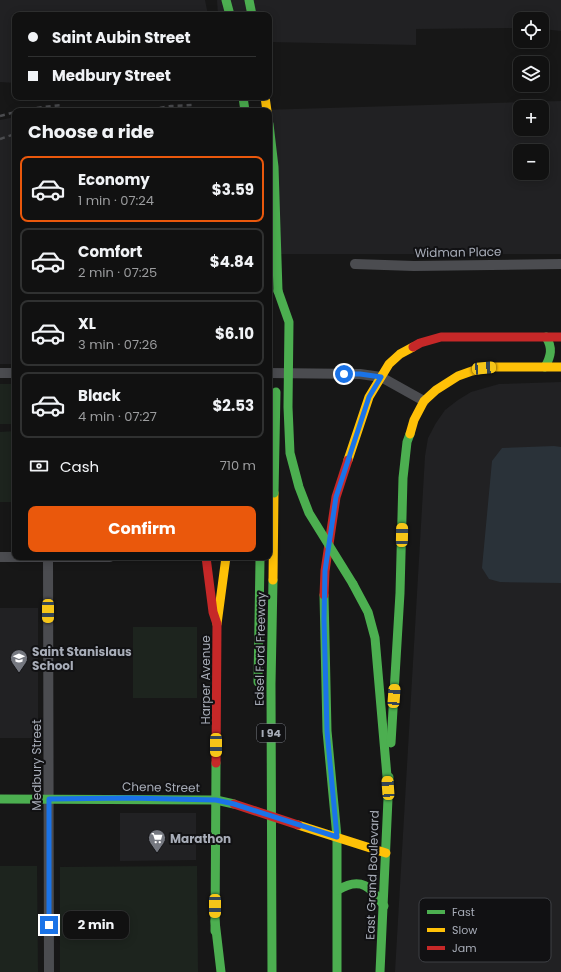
<!DOCTYPE html>
<html lang="en">
<head>
<meta charset="utf-8">
<style>
  :root { --surface:#111; --page:#1e1f1f; --text:#f1f3f6; --muted:#9c9d9f; --line:#303131; --accent:#ea580c }
  body { margin:0; font-family:Poppins,sans-serif; background:var(--page); color:var(--text); height:100vh; display:flex; flex-direction:column; font-size:15px; white-space:nowrap }
  * { box-sizing:border-box; margin:0 }
  p { font-size:13px; color:var(--muted) }
  .icon { flex:none; width:22px; height:22px; fill:none; stroke:currentColor; stroke-width:2; stroke-linecap:round; stroke-linejoin:round }
  .map { position:relative; flex:1; overflow:hidden }
  .panel { position:absolute; left:12px; top:108px; width:260px; height:452px; display:flex; flex-direction:column; background:var(--surface); border-radius:8px; box-shadow:0 2px 10px #0003,0 0 0 1px var(--line) }
  .panel>* { flex:none }
  .hud { position:absolute; left:12px; top:12px; width:260px; height:88px; border-radius:8px; box-shadow:0 2px 10px #0003,0 0 0 1px var(--line); display:grid; align-content:center; height:88px; padding:0 16px; background:var(--surface) }
  .tools { position:absolute; left:513px; top:12px; display:grid; gap:8px }
  .tools a { display:grid; place-items:center; width:36px; height:36px; border-radius:8px; background:var(--surface); box-shadow:0 2px 10px #0003,0 0 0 1px var(--line); font-size:20px }
  .end { position:absolute; width:18px; height:18px; margin:-9px; border:5px solid #1a73e8; background:#fff; box-shadow:0 0 0 2px #fff }
  .from { border-radius:50% }
  .bubble { position:absolute; height:28px; border-radius:8px; background:var(--surface); box-shadow:0 2px 10px #0003,0 0 0 1px var(--line); font-size:13px; font-weight:700; line-height:28px; text-align:center }
  .car { position:absolute; width:12px; height:24px; margin:-12px -6px; border-radius:5px; box-shadow:0 0 3px 1px #0007; background:linear-gradient(#f5c518 24%,#345 0 40%,#f5c518 0 76%,#345 0 86%,#f5c518 0) }
  .hud b { display:flex; align-items:center; gap:14px; height:38px; font-size:15px }
  .hud b+b { border-top:1px solid var(--line) }
  .hud i { width:10px; height:10px; background:var(--text) }
  ul { padding:0; list-style:none }
  li { display:flex; align-items:center; gap:12px; height:66px; margin:0 8px 6px; padding:0 8px; border:2px solid var(--line); border-radius:8px }
  li div { flex:1 }
  li b { display:block; font-size:15px }
  li em { font-style:normal; font-weight:700 }
  li.active { border-color:var(--accent) }
  li>.icon { width:36px; height:36px; stroke-width:1.5 }
  h2 { padding:0 16px; font-size:18px; line-height:48px }
  .pay { display:flex; align-items:center; gap:10px; height:44px; padding:0 16px; font-size:15px }
  .pay p { margin-inline-start:auto }
  .action { display:flex; gap:8px; margin-top:auto; padding:8px 16px }
  .action a { flex:1; height:46px; border-radius:8px; background:var(--accent); color:#fff; font-size:16px; font-weight:700; line-height:46px; text-align:center }
  .map>svg:first-child { display:block }
</style>
</head>
<body>
<div class="map">
<svg width="561" height="972" viewBox="0 0 561 972">
  <rect width="100%" height="100%" fill="#171717"/>
  <g fill="#212123" fill-rule="evenodd">
    <path d="M0,0H205L208,15H15V83L0,82Z"/>
    <path d="M217,0H561V31L542,29V19H520V28L416,29V45L269,42V15H218Z"/>
    <path d="M561,101V254H269V111H226ZM520,107H542V129H520ZM520,151H542V173H520Z"/>
    <path d="M15,117V364H0V120Z"/>
    <path d="M561,382V972H395L425,456L428,438L436,423L445,410L458,400L471,392L499,384Z"/>
    <rect x="0" y="608" width="38" height="130"/>
    <path d="M120,813H196V860L120,861Z"/>
  </g>
  <g fill="#1d241e">
    <rect x="0" y="384" width="15" height="40"/>
    <path d="M15,431V502H0V432Z"/>
    <rect x="133" y="627" width="64" height="71"/>
    <path d="M0,866H37L38,972H0Z"/>
    <path d="M197,866L198,972H60V867Z"/>
  </g>
  <path fill="#2a3239" d="M554,446L561,447V583L500,582L489,579L482,568L492,461L502,448Z"/>
  <g fill="none" stroke-linecap="round" stroke-linejoin="round">
    <g stroke="#4b4c50" stroke-width="10">
      <path d="M355,264L414,266L561,264"/>
      <path d="M0,373H15"/>
      <path d="M269,373L360,374L381,377L424,401"/>
      <path d="M0,557H110"/>
      <path d="M48,557L49,972"/>
    </g>
    <g stroke="#4caf50" stroke-width="9">
      <path d="M226,0L230,15"/>
      <path d="M249,0L252,15"/>
      <path d="M243,97L245,111"/>
      <path d="M269,124L274,167L278,291"/>
      <path d="M545,367C551,356 553,348 546,337"/>
      <path d="M353,584L368,612L375,638L388,788"/>
      <path d="M324,595L327,731L337,837V972"/>
      <path d="M258,682L260,560"/>
      <path d="M391,743L400,593L403,478L407,442L410,434"/>
      <path d="M0,799L216,800L234,804"/>
      <path d="M338,890C361,876 371,887 384,906"/>
      <path d="M215,921L221,972"/>
      <path d="M215,931L216,763"/>
      <path d="M272,972L271,684L273,580"/>
      <path d="M380,972L389,777"/>
    </g>
    <g stroke="#ffc107" stroke-width="9">
      <path d="M265,97L267,111"/>
      <path d="M410,434L414,420L424,401L436,390L458,376L472,371L493,367H561"/>
      <path d="M348,460L369,397L389,364L400,354L413,347"/>
      <path d="M273,580L274,493"/>
      <path d="M217,624L226,557"/>
      <path d="M298,825L386,853"/>
    </g>
    <g stroke="#c62828" stroke-width="9">
      <path d="M413,347L420,343L441,337H561"/>
      <path d="M206,557L213,612L217,624L216,763"/>
      <path d="M324,595L325,571L336,497L348,460"/>
    </g>
    <g stroke="#4b4c4f" stroke-width="2.5" stroke-dasharray="5 4" stroke-linecap="butt">
      <path d="M19,111L43,107L63,105"/>
      <path d="M142,111L171,106L192,105"/>
      <path d="M0,116L15,112"/>
      <path d="M0,139L15,134"/>
    </g>
    <g stroke="#4caf50" stroke-width="9">
      <path d="M278,291L289,322L288,407L290,453L299,487L309,513L353,584"/>
      <path d="M274,493L276,392"/>
    </g>
    <path stroke="#c62828" stroke-width="9" d="M234,804L298,825"/>
  </g>
  <g fill="none" stroke-linecap="round" stroke-linejoin="round">
    <path stroke="#1a73e8" stroke-width="5" d="M49,925V799L128,798L216,800L234,804L337,837L327,731L324,619L325,571L336,497L369,397L381,377L360,374H344"/>
  </g>
  <defs>
    <g id="school-pin" transform="scale(0.9)"><path d="M0 17L-7.5 6A9.5 9.5 0 1 1 7.5 6Z" fill="#757880" stroke="#111113"/><path d="M0-5L7-2L0 1L-7-2ZM-4 1L0 2.5L4 1V4Q0 6-4 4Z" fill="#fff"/></g>
    <g id="supermarket-pin" transform="scale(0.9)"><path d="M0 17L-7.5 6A9.5 9.5 0 1 1 7.5 6Z" fill="#757880" stroke="#111113"/><path d="M-6-5.5h2.5l.6 2H6L4.5 2H-2.5L-4.4-4H-6ZM-1.5 3.2a1.3 1.3 0 1 0 .1 0ZM3 3.2a1.3 1.3 0 1 0 .1 0Z" fill="#fff"/></g>
  </defs>
  <g fill-rule="evenodd">
    <use href="#school-pin" x="19" y="658"/>
    <use href="#supermarket-pin" x="157" y="838"/>
  </g>
  <g text-anchor="middle" dominant-baseline="central" stroke-width="4" stroke-linejoin="round" paint-order="stroke">
    <rect fill="#111113" stroke="#7b7e86" stroke-width="1" x="257" y="724" width="28" height="18" rx="3"/>
    <g font-size="11" font-weight="bold" fill="#a8adb8">
      <text x="271" y="733">I 94</text>
    </g>
    <g font-size="12" fill="#a8adb8" stroke="#111113">
      <text transform="translate(458 252) rotate(-1)">Widman Place</text>
      <text transform="translate(260 649) rotate(-89)">Edsel Ford Freeway</text>
      <text transform="translate(205 680) rotate(-90)">Harper Avenue</text>
      <text transform="translate(36 765) rotate(-90)">Medbury Street</text>
      <text transform="translate(161 787) rotate(1)">Chene Street</text>
      <text transform="translate(372 875) rotate(-88)">East Grand Boulevard</text>
    </g>
    <g font-size="12" font-weight="bold" fill="#a8adb8" stroke="#111113" text-anchor="start">
      <text x="32" y="651">Saint Stanislaus<tspan x="32" dy="14">School</tspan></text>
      <text x="170" y="838">Marathon</text>
    </g>
  </g>
  <rect x="419" y="898" width="132" height="64" rx="6" fill="#111113" stroke="#3e4045" stroke-width="1"/>
  <rect x="427" y="910" width="18" height="4" fill="#4caf50"/>
  <rect x="427" y="928" width="18" height="4" fill="#ffc107"/>
  <rect x="427" y="946" width="18" height="4" fill="#c62828"/>
  <g font-size="11" fill="#a8adb8">
    <text x="452" y="916">Fast</text>
    <text x="452" y="934">Slow</text>
    <text x="452" y="952">Jam</text>
  </g>
</svg>
<div class="tools">
<a><svg class="icon" aria-label="locate" viewBox="0 0 24 24"><circle cx="12" cy="12" r="6"/><path d="M12 2v4M12 18v4M2 12h4M18 12h4"/></svg></a>
<a><svg class="icon" aria-label="layers" viewBox="0 0 24 24"><path d="M12 4l9 5-9 5-9-5zM3 14l9 5 9-5"/></svg></a>
<a>+</a>
<a>−</a>
</div>
<i class="end from" style="left:344px;top:374px"></i>
<i class="end" style="left:49px;top:925px"></i>
<div class="bubble" style="left:63px;top:911px;width:66px">2 min</div>
<i class="car" style="left:484px;top:368px;rotate:85deg"></i>
<i class="car" style="left:402px;top:535px;rotate:1deg"></i>
<i class="car" style="left:48px;top:611px;rotate:180deg"></i>
<i class="car" style="left:394px;top:696px;rotate:4deg"></i>
<i class="car" style="left:216px;top:745px;rotate:180deg"></i>
<i class="car" style="left:388px;top:788px;rotate:356deg"></i>
<i class="car" style="left:215px;top:906px;rotate:180deg"></i>
<div class="hud">
<b><i class="from"></i>Saint Aubin Street</b>
<b><i></i>Medbury Street</b>
</div>
<section class="panel">
<h2>Choose a ride</h2>
<ul>
<li class="active"><svg class="icon" aria-label="car" viewBox="0 0 24 24"><path d="M5 17H2v-5l4-1 3-4h7l3 4 3 1v5h-3M9 17h6M6 11h13"/><circle cx="7" cy="17" r="2"/><circle cx="17" cy="17" r="2"/></svg><div><b>Economy</b><p>1 min · 07:24</p></div><em>$3.59</em></li>
<li><svg class="icon" aria-label="car" viewBox="0 0 24 24"><path d="M5 17H2v-5l4-1 3-4h7l3 4 3 1v5h-3M9 17h6M6 11h13"/><circle cx="7" cy="17" r="2"/><circle cx="17" cy="17" r="2"/></svg><div><b>Comfort</b><p>2 min · 07:25</p></div><em>$4.84</em></li>
<li><svg class="icon" aria-label="car" viewBox="0 0 24 24"><path d="M5 17H2v-5l4-1 3-4h7l3 4 3 1v5h-3M9 17h6M6 11h13"/><circle cx="7" cy="17" r="2"/><circle cx="17" cy="17" r="2"/></svg><div><b>XL</b><p>3 min · 07:26</p></div><em>$6.10</em></li>
<li><svg class="icon" aria-label="car" viewBox="0 0 24 24"><path d="M5 17H2v-5l4-1 3-4h7l3 4 3 1v5h-3M9 17h6M6 11h13"/><circle cx="7" cy="17" r="2"/><circle cx="17" cy="17" r="2"/></svg><div><b>Black</b><p>4 min · 07:27</p></div><em>$2.53</em></li>
</ul>
<div class="pay"><svg class="icon" aria-label="cash" viewBox="0 0 24 24"><path d="M3 7h18v10H3z"/><circle cx="12" cy="12" r="2"/></svg>Cash<p>710 m</p></div>
<div class="action"><a>Confirm</a></div>
</section>
</div>
</body>
</html>
